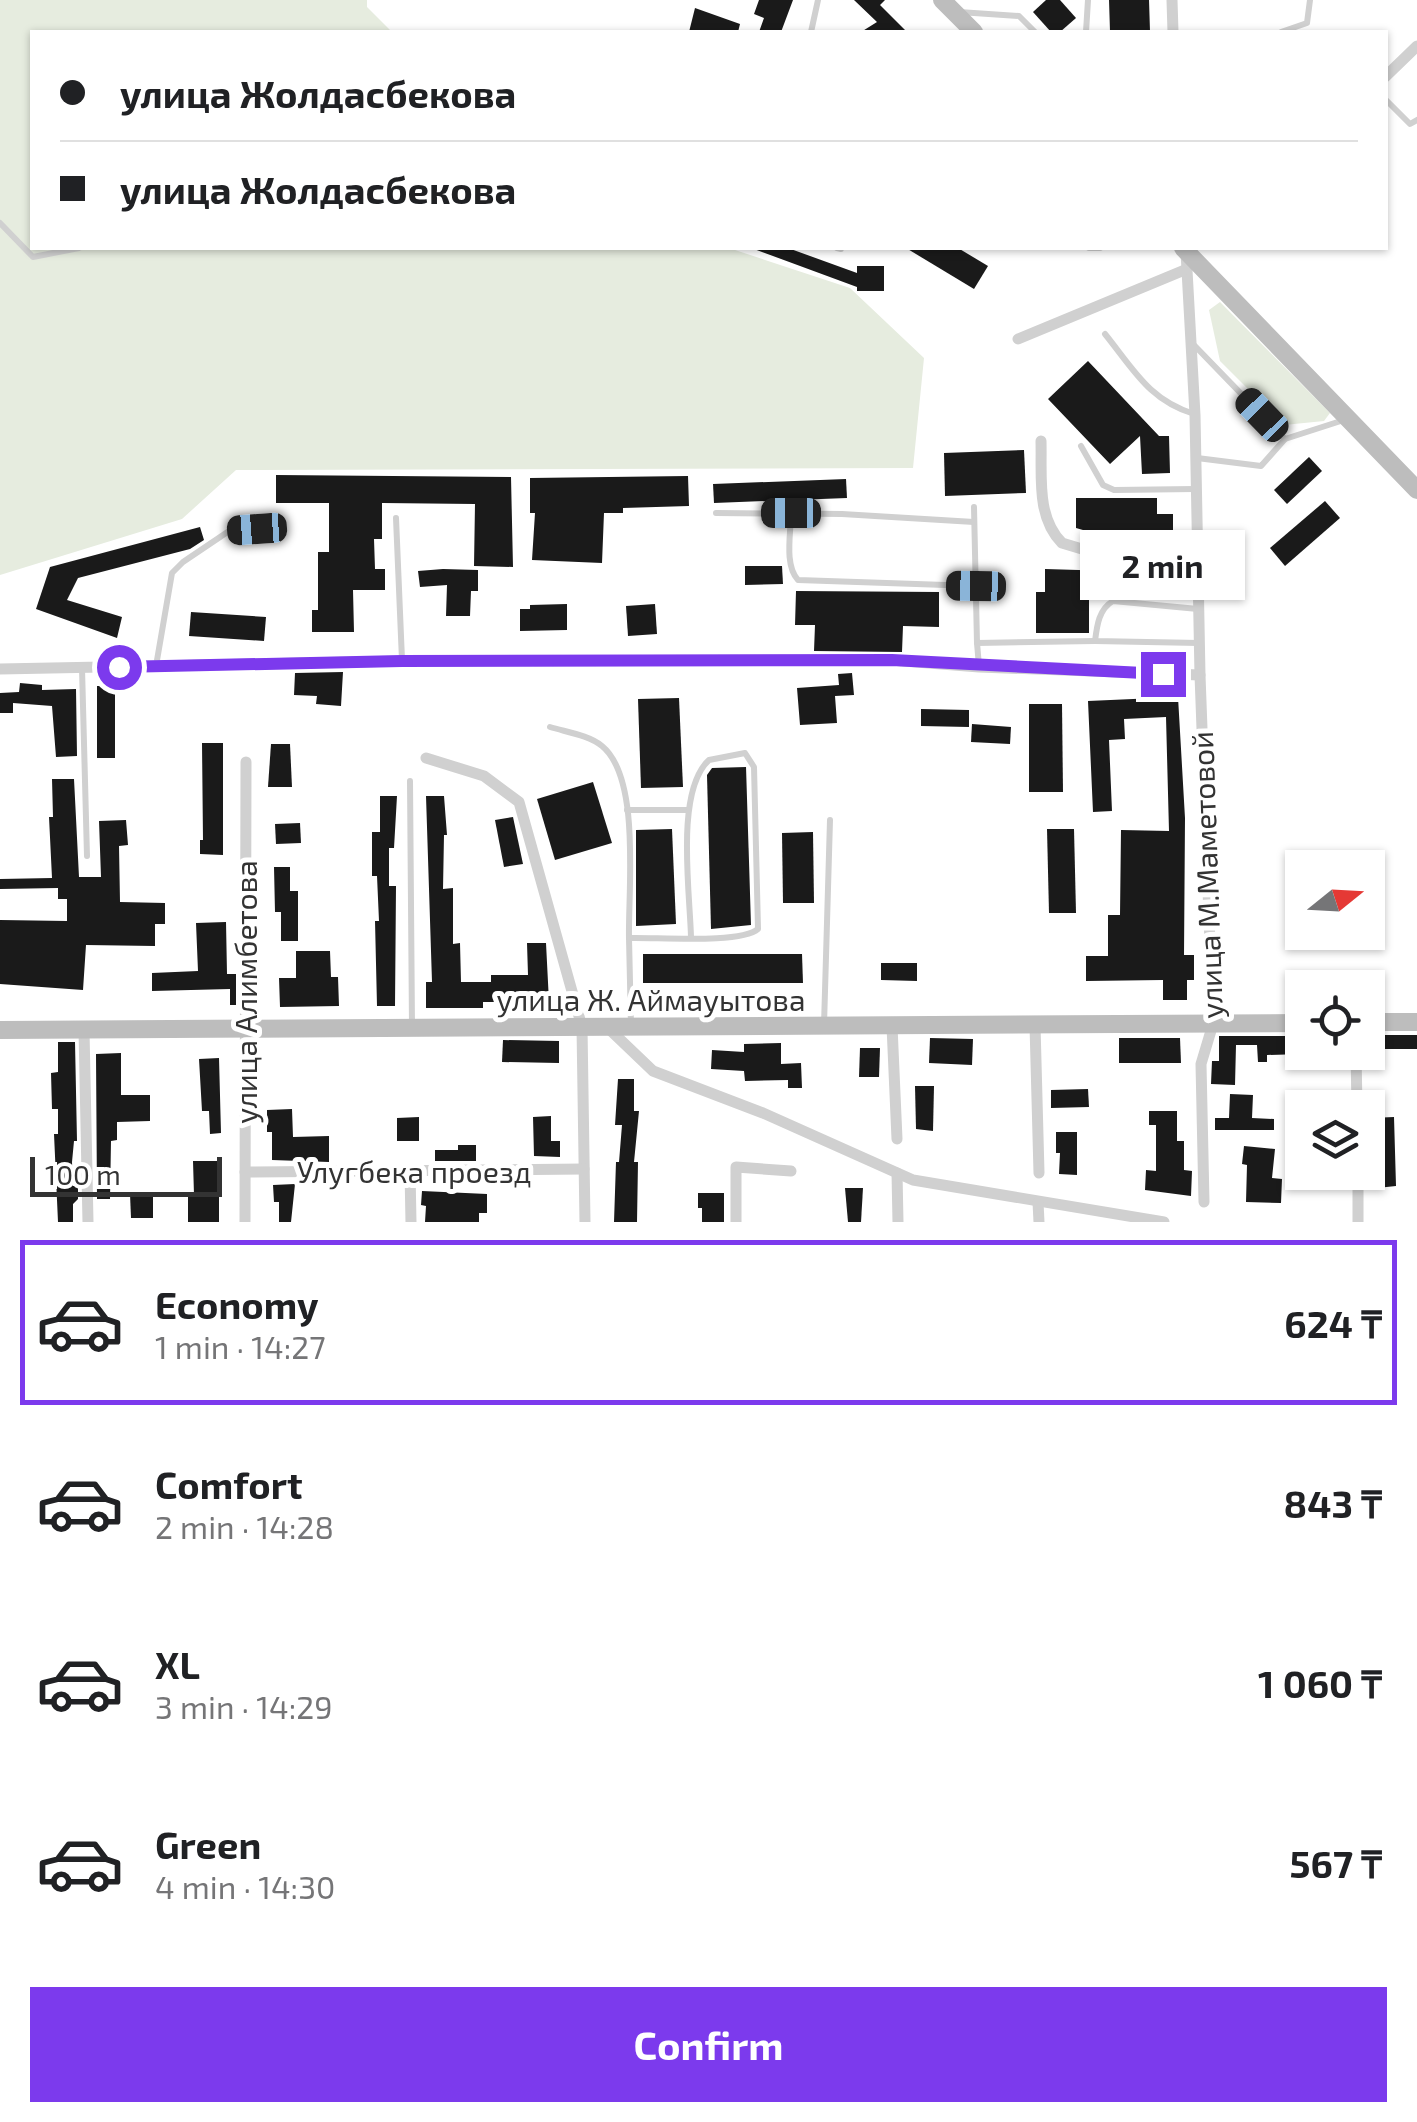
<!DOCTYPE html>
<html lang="en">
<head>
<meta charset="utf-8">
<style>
  :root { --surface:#fff; --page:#f6f6f6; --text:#202124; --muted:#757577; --line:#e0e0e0; --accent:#7c3aed }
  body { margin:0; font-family:"Exo 2",sans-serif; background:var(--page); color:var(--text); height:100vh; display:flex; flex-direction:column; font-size:38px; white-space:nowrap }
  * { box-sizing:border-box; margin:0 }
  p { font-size:32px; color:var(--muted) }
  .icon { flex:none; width:55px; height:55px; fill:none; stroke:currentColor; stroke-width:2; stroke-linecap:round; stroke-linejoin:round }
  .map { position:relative; height:1222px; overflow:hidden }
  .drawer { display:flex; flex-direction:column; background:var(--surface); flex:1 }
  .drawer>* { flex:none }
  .top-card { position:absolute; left:30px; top:30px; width:1358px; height:220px; border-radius:0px; box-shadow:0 2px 8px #0004; display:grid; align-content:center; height:220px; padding:0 30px; background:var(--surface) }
  .needle { width:65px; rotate:72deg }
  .tools { position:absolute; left:1285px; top:850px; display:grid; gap:20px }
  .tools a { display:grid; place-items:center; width:100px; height:100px; border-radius:0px; background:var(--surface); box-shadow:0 2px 8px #0004; font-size:50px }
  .scale { position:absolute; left:30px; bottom:25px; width:192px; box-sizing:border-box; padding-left:10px; border:5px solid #333; border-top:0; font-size:28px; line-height:35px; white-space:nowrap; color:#333; -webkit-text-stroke:8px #fff; paint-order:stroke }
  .end { position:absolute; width:45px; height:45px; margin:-22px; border:12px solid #7c3aed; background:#fff; box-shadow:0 0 0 5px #fff }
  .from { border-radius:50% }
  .bubble { position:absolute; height:70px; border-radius:0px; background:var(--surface); box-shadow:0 2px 8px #0004; font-size:32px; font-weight:700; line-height:70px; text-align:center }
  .car { position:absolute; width:30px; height:60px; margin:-30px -15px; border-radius:12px; box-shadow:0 0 8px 2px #0007; background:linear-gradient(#222 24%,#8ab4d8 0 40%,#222 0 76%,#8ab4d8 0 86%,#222 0) }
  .top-card b { display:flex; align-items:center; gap:35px; height:95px; font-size:38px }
  .top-card b+b { border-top:2px solid var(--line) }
  .top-card i { width:25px; height:25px; background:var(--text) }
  ul { padding:18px 0 0; list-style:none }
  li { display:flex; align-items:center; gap:30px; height:165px; margin:0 20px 15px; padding:0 10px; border:5px solid transparent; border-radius:0px }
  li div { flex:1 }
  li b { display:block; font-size:38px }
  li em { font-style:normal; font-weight:700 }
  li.current { border-color:var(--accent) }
  li>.icon { width:90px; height:90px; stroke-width:1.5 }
  .primary-button { display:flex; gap:20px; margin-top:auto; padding:20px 30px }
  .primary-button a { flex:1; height:115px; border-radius:0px; background:var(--accent); color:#fff; font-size:40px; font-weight:700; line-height:115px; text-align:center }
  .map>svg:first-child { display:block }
</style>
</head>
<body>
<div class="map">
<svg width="1417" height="1222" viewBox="0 0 1417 1222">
  <rect width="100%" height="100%" fill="#fff"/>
  <g fill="#e6ecdf">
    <path d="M0,0H367V7L392,32H32V248H729L850,288L924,358L913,468L236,470L182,519L0,575Z"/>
    <path d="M1220,302L1330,413L1324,421L1284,425L1220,361L1209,310Z"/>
  </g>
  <g fill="#1a1a1a">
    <path d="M759,0H793L781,32H759L764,18L754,14Z"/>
    <path d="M854,0H885L880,5L907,32H861L877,22Z"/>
    <path d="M1046,0H1060L1076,18L1060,32H1051L1033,12Z"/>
    <path d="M1109,0H1149L1150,32H1110Z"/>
    <path d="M695,8L740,24L738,32H689Z"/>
    <path d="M788,248L857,273V266H884V291H857V287L754,249Z"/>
    <path d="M906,248H958L988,266L974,289Z"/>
    <path d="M1088,361L1159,436H1169L1170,473L1142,474L1140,436L1110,464L1048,399Z"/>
    <path d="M1024,450L1026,493L945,496L944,453Z"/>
    <path d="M1309,457L1322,471L1287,504L1274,490Z"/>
    <path d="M276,475L511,477L513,567L474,566L475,504L382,503V539H374L375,569H385V590H353L354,632H312V610H318V552H329V503H276Z"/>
    <path d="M688,476L689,506L623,508V513H604L602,563L532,560L535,513H530V478Z"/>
    <path d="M846,479L847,498L714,503L713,484Z"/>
    <path d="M1076,498H1157V514H1173V556L1076,528Z"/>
    <path d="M1325,501L1340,518L1285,566L1270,548Z"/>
    <path d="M200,527L204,540L190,549L78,578L67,600L122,617L117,638L36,609L50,567Z"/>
    <path d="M745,566H782L783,584L745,585Z"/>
    <path d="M443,569L478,570V591H471L470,616H446L447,585L420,587L418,571Z"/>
    <path d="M1045,569L1112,571L1157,581L1189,594L1089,593V633H1036V592H1045Z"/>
    <path d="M796,591L939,592V627L903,626L902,652L814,651L815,625H795Z"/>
    <path d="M567,604V630L520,631V609H530V605Z"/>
    <path d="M655,604L657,634L628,636L626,606Z"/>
    <path d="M191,612L266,617L264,641L189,636Z"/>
    <path d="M343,672L341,706L316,704L317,696L294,695L295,673Z"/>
    <path d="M852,673L854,695L835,696L837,723L800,725L797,688L839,685L838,674Z"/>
    <path d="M20,683L42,685V690L76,689L77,756L56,757L52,706L13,703V713H0V693L19,692Z"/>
    <rect x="97" y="686" width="18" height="72"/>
    <path d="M1178,697L1185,818L1184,955H1194V980H1187V1000H1163V980L1086,981V956H1108V915H1120L1121,830L1169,831L1166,717L1124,719L1125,739L1109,740L1112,811L1093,812L1088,701Z"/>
    <path d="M679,698L683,787L641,788L638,699Z"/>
    <path d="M1029,704H1062L1063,792H1029Z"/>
    <path d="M921,709L969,710V727L921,726Z"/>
    <path d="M972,724L1011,727L1010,744L971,742Z"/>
    <path d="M202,743H223V855L200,854V840H203Z"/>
    <path d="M271,744H290L292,787H268Z"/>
    <path d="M746,767L751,925L711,929L707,775L712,768Z"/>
    <path d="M52,779H74L79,877H101L99,821L126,820L128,845L119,846L120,902L165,903V924H155V946L86,945L83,990L0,984V920L67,921V899H58V888L0,889V879L52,878L49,817H53Z"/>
    <path d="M593,782L612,843L555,860L537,799Z"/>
    <path d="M380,796H397L394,848H389V886H396L395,1006H377L375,921H379L377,876H372V832H380Z"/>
    <path d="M426,796H444L447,835H444L443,889L453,888V944L460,943L461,982H491V975H528L527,943H546L549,1002H483V1008H426V982H432Z"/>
    <path d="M513,817L523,864L504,867L495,820Z"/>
    <path d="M300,823L301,843L276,844L275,824Z"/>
    <path d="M672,829L676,924L636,926V830Z"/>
    <path d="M1047,829H1074L1076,913H1049Z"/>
    <path d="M813,832L814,903H783L782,833Z"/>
    <path d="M274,867H290V891H298V941H281V912H275Z"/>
    <path d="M226,922L227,974H236V1005H230V989L152,991V973L198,971L196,923Z"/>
    <path d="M296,951H330L331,977H338L339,1006L280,1007L279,978H296Z"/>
    <path d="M643,954H802L803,983H643Z"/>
    <path d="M881,963H917V981L881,980Z"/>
    <rect x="1376" y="1035" width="41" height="14"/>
    <path d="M1302,1036V1054L1267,1055V1062H1258L1257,1045H1236L1235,1085L1211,1084L1212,1061H1219V1036Z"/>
    <path d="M930,1038L973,1039L972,1065L929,1063Z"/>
    <path d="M1119,1038H1180L1181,1063H1119Z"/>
    <path d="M503,1040L559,1041V1063L502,1062Z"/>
    <path d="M58,1042H75L77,1141H74L72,1162L73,1186H78V1199L73,1204V1222H58L54,1134H58V1109H52L51,1073L58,1072Z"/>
    <path d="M781,1043V1064L801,1063L802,1088H788V1080L745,1081L744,1071L711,1069L712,1050L744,1052V1044Z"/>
    <path d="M860,1048H880L879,1077H859Z"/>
    <path d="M121,1053V1095H150V1121L117,1122V1140L111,1141L110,1199H97L96,1054Z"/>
    <path d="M219,1058L221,1133L210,1134L209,1111H202L199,1059Z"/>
    <path d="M618,1079H634V1111H639L634,1162H638L637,1222H614L616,1162H619L622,1125H615Z"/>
    <path d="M915,1086H934L933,1131L916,1129Z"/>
    <path d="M1088,1089L1089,1107L1051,1108V1090Z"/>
    <path d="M1230,1094L1253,1095L1252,1118L1274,1119V1130H1215V1118H1229Z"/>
    <path d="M292,1109L293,1137L329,1136V1162L272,1160V1132H267V1110Z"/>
    <path d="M1149,1111H1177V1141H1184V1170L1192,1171L1191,1196L1145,1190L1146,1170L1156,1171V1125H1149Z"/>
    <path d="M551,1116V1141H560V1157L534,1156L533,1117Z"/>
    <path d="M419,1117V1141H397V1118Z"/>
    <path d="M1394,1117L1396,1186L1377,1188L1375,1167H1382L1380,1142H1372L1371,1118Z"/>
    <path d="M1056,1132H1077V1175L1059,1174L1060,1153H1056Z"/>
    <path d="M458,1145H476V1161H435V1150H458Z"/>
    <path d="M1244,1146L1275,1149L1272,1178L1282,1179L1281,1203L1246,1202L1247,1165L1242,1164Z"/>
    <path d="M193,1161H219V1222H188V1195H194Z"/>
    <path d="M295,1184L291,1222H279V1202H274L273,1185Z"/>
    <path d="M845,1188H863L861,1222H848Z"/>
    <path d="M422,1191L487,1194V1213H479V1222H425L426,1206L421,1205Z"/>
    <path d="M153,1193V1218H131L130,1194Z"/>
    <path d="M698,1193H724V1222H702V1208H698Z"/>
  </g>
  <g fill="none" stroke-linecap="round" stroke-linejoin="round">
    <g stroke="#d0d0d0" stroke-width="6">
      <path d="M959,12L1019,16L1035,32"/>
      <path d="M811,32L818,0"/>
      <path d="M1086,32L1088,0"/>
      <path d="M1281,32L1307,23L1310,0"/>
      <path d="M1385,99L1410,124L1417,120"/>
      <path d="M0,223L33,257L79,248"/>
      <path d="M837,248L841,249"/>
      <path d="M1089,248H1100"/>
      <path d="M1105,334C1134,370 1149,400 1194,414"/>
      <path d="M1193,344L1285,439L1347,419"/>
      <path d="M1081,446L1103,485L1114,490L1195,489"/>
      <path d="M1197,458L1261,466L1285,439"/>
      <path d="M974,507L977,643L1095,641"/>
      <path d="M716,513L842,514L974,522"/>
      <path d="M791,513C791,533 784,565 798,580L975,586"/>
      <path d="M396,518L402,660"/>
      <path d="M1198,609L1113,601C1099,609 1097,625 1095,641L1199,643"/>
      <path d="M977,643L979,666"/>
      <path d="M156,666L172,573L183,562L229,531L257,529"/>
      <path d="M82,668L87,856"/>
      <path d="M550,727C566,732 589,735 602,746C641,778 628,890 629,938"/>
      <path d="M410,781L412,1027"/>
      <path d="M627,810H688"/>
      <path d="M824,1025L830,820"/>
      <path d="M631,1026L629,938C656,937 741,944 758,929L754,767L745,753L709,760C675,791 690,893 691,937"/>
    </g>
    <g stroke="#d0d0d0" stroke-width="11">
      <path d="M1172,0L1173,32"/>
      <path d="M1385,77L1417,46"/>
      <path d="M1186,252L1195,415L1200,675L1213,1024L1201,1064L1204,1202"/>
      <path d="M1018,339L1187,269"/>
      <path d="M1041,441C1042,476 1036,517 1062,543L1198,584"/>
      <path d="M0,669L403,661L891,660L979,667L1200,675"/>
      <path d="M426,758L484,776L519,802L582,1027L585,1222"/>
      <path d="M1035,1025L1039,1173"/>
      <path d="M892,1026L897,1139"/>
      <path d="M607,1027L653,1071L763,1113L913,1180L1164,1222"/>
      <path d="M84,1030L88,1222"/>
      <path d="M1356,1052L1357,1108"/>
      <path d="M410,1171L411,1222"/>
      <path d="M245,1172L584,1169"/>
      <path d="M1358,1172V1222"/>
      <path d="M897,1173L898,1222"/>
      <path d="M1038,1202L1039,1222"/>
      <path d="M245,1222L246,762"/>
      <path d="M736,1222V1167L791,1171"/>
    </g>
    <g stroke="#bdbdbd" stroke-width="18">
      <path d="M942,0L974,32"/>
      <path d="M1183,248L1417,490"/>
      <path d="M1368,1022H1417"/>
      <path d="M0,1030L1302,1023"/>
    </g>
  </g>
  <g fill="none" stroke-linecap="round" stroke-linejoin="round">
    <path stroke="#7c3aed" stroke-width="12" d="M119,667L402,661L892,660L1163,674"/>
  </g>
  <g text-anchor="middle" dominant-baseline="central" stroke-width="10" stroke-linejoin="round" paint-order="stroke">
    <g font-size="30" fill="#333" stroke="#fff">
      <text transform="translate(1206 875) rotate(-92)">улица М.Маметовой</text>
      <text transform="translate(245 992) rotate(-90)">улица Алимбетова</text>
      <text x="651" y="999">улица Ж. Аймауытова</text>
      <text x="414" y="1171">Улугбека проезд</text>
    </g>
  </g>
</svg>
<div class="tools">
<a><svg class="needle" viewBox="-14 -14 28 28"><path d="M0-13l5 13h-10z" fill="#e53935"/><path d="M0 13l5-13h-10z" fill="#757577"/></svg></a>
<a><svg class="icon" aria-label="locate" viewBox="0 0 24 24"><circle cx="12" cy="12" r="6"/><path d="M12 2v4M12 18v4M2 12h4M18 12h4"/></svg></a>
<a><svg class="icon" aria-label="layers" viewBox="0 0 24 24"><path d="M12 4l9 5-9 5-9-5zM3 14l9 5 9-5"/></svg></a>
</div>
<div class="scale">100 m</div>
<i class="end from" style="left:119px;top:667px"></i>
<i class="end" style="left:1163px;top:674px"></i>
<div class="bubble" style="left:1080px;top:530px;width:165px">2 min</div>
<i class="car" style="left:1262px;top:415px;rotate:316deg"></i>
<i class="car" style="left:791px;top:513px;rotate:270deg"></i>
<i class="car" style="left:257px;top:529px;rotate:266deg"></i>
<i class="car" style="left:976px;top:586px;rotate:271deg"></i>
<div class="top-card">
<b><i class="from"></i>улица Жолдасбекова</b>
<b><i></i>улица Жолдасбекова</b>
</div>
</div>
<section class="drawer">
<ul>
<li class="current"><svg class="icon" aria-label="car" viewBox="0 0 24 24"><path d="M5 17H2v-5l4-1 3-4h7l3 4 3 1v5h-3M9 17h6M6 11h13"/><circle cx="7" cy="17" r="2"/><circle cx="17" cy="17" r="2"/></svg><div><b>Economy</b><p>1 min · 14:27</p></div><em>624 ₸</em></li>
<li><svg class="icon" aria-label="car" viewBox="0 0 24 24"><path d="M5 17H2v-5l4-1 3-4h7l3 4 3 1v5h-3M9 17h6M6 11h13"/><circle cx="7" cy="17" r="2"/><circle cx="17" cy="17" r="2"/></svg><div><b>Comfort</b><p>2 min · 14:28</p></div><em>843 ₸</em></li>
<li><svg class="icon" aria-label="car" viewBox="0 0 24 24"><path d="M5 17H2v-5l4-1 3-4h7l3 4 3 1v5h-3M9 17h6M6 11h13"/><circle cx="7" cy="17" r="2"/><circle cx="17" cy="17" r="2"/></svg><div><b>XL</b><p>3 min · 14:29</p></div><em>1 060 ₸</em></li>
<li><svg class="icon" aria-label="car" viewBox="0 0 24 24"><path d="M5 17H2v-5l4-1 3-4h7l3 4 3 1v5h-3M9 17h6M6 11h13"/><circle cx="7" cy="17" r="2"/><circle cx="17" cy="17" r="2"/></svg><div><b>Green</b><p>4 min · 14:30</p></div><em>567 ₸</em></li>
</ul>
<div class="primary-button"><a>Confirm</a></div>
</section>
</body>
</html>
